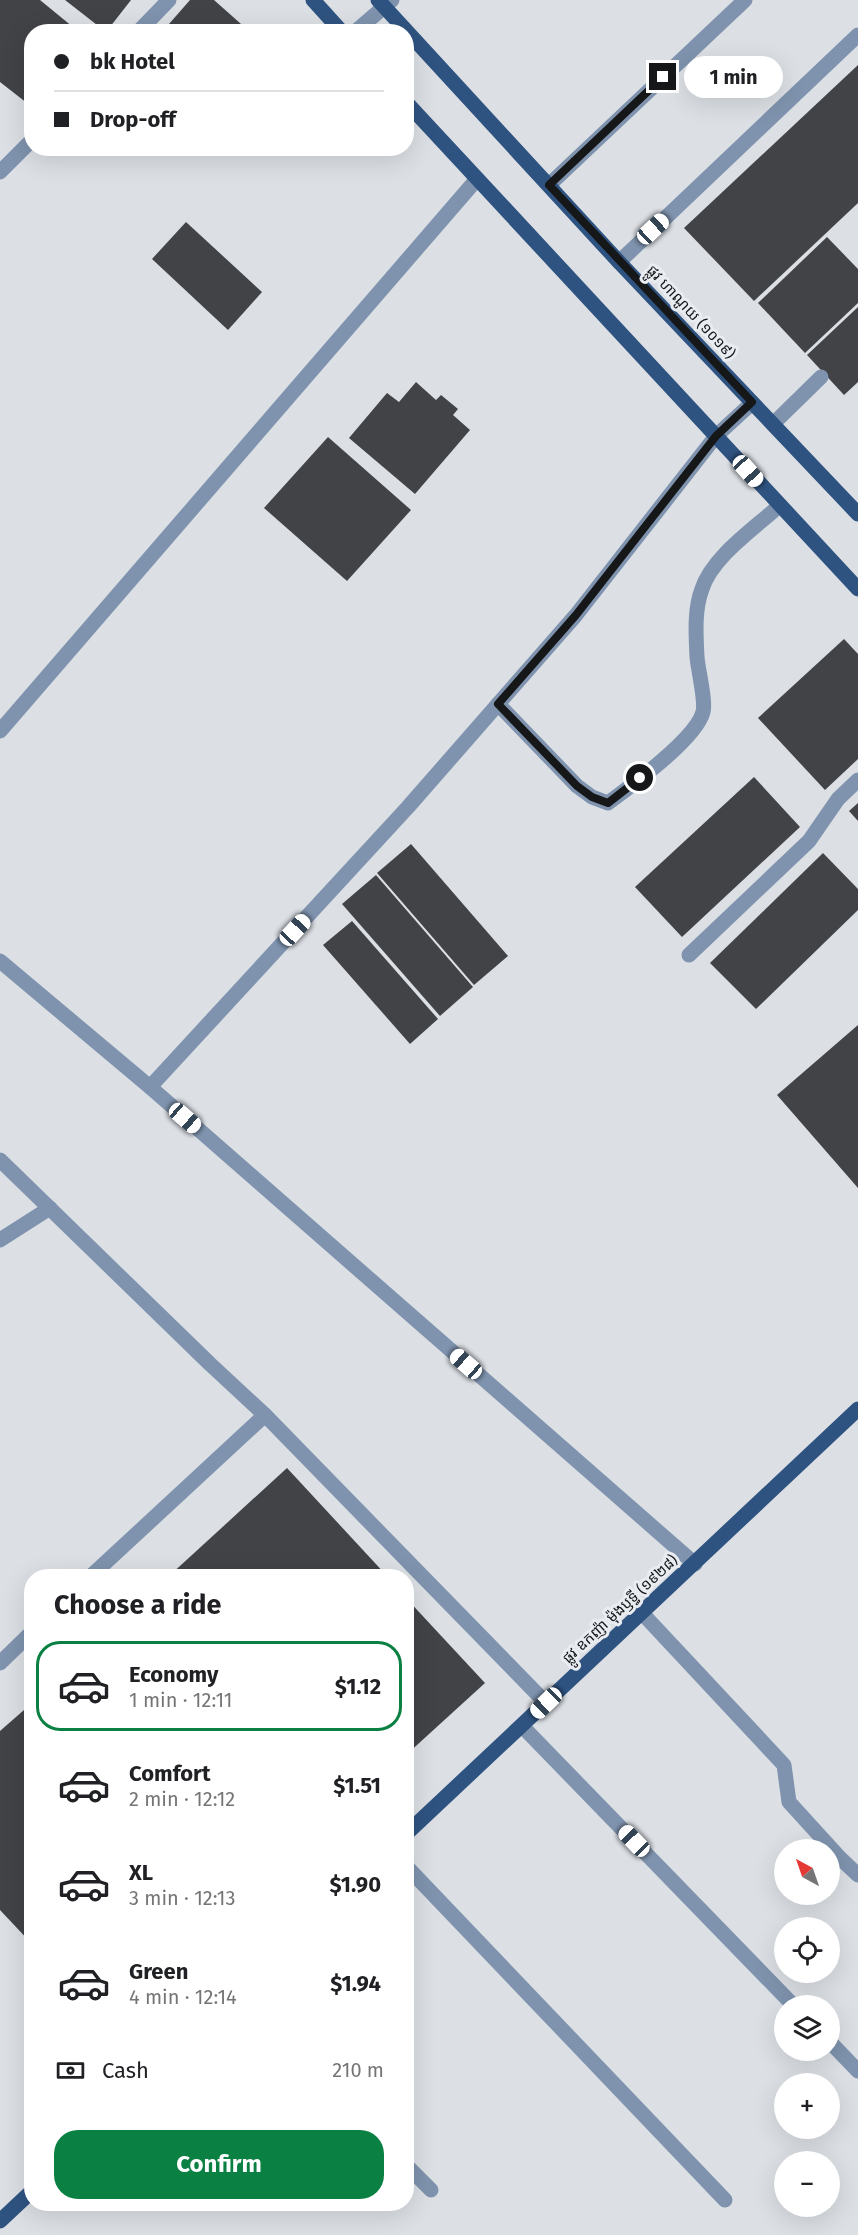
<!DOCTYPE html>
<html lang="en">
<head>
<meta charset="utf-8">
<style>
  :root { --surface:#fff; --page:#f2f2f2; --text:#202124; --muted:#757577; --line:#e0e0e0; --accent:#0b8043 }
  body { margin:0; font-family:"Fira Sans","Noto Sans Khmer",sans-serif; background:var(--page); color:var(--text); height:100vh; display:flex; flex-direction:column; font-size:22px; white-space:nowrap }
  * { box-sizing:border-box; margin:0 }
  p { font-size:20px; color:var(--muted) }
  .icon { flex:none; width:33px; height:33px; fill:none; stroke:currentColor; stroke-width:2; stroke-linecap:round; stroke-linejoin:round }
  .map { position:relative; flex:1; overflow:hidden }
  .sheet { position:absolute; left:24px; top:1569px; width:390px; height:642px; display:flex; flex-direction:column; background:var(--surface); border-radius:24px; box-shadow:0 6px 24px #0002 }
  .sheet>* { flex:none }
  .banner { position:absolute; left:24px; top:24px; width:390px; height:132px; border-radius:24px; box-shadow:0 6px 24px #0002; display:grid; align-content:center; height:132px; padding:0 30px; background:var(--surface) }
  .needle { width:39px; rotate:320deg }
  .buttons { position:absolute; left:774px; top:1839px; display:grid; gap:12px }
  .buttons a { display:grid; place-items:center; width:66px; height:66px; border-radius:50%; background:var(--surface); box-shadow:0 6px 24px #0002; font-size:30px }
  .end { position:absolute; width:27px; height:27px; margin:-14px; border:8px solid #161719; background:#fff; box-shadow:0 0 0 3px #fff }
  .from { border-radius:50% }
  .bubble { position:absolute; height:42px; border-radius:21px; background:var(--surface); box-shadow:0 6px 24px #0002; font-size:20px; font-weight:700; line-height:42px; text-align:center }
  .car { position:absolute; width:18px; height:36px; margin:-18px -9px; border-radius:8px; box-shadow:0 0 4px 2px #0007; background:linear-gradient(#fff 24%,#345 0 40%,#fff 0 76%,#345 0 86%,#fff 0) }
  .banner b { display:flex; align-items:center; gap:21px; height:57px; font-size:22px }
  .banner b+b { border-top:2px solid var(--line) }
  .banner i { width:15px; height:15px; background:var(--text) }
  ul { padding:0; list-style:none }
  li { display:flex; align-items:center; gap:18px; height:90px; margin:0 12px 9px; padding:0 18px; border:3px solid transparent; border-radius:24px }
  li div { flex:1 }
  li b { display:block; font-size:22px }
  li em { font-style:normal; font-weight:700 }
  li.current { border-color:var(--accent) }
  li>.icon { width:54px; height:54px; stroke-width:1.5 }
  h2 { padding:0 30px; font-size:27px; line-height:72px }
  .pay { display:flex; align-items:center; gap:15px; height:66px; padding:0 30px; font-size:22px }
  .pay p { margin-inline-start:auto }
  .cta { display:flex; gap:12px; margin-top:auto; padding:12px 30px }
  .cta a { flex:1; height:69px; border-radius:24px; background:var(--accent); color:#fff; font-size:24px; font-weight:700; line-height:69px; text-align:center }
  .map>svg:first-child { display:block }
</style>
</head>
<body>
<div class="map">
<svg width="858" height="2235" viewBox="0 0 858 2235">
  <rect width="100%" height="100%" fill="#dce0e5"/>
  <g fill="#414347">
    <path d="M0,0H40L79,32H32V107L0,82Z"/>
    <path d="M65,0H131L106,32Z"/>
    <path d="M190,0H214L250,32H162Z"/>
    <path d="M858,65V203L754,301L684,228Z"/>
    <path d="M186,222L262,292L228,330L152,259Z"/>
    <path d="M827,237L858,269V303L805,353L758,303Z"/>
    <path d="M858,307V382L844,395L807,355Z"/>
    <path d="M416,382L436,400L441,395L458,409L453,415L470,430L415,494L349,438L387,393L399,402Z"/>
    <path d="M328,437L411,510L347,581L264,508Z"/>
    <path d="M844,639L858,654V759L825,790L758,718Z"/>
    <path d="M754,777L800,827L682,937L635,887Z"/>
    <path d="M858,803V821L849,811Z"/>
    <path d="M411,844L508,956L474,985L377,873Z"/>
    <path d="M823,853L858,889V910L756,1009L710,963Z"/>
    <path d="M376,875L473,987L440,1016L342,904Z"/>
    <path d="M352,921L438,1019L410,1044L323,945Z"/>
    <path d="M858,1025V1188L777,1095Z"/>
    <path d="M287,1468L387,1576H169Z"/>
    <path d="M406,1598L485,1683L406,1755Z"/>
    <path d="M32,1703V1944L0,1910V1731Z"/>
  </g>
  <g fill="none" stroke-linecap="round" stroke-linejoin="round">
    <g stroke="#7f93ae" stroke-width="15">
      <path d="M138,32L169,0"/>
      <path d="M355,32L392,0"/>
      <path d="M0,172L32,140"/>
      <path d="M549,185L745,0"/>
      <path d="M619,262L858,35"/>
      <path d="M773,424L821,377"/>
      <path d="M498,704L577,786L592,797L608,803C631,786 696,739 703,712C706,701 698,670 697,657C696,635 694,610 702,589C712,557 755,528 779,506"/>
      <path d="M0,731L477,179"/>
      <path d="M689,955L809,841L838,799L858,780"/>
      <path d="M0,961L150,1087L695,1564"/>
      <path d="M150,1087L408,807L576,615L716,436L752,403"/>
      <path d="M0,1160L210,1364L265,1415L546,1703"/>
      <path d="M0,1240L50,1208"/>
      <path d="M91,1576L265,1415"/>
      <path d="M642,1613L784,1765L789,1802L840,1858L858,1875"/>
      <path d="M0,1663L32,1632"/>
      <path d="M522,1726L794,2006"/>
      <path d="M406,1866L725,2200"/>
      <path d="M830,2042L858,2071"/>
      <path d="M406,2165L431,2190"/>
    </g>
    <g stroke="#2f5381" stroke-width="15">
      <path d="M313,0L342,32"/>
      <path d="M378,0L619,262L858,514"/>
      <path d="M406,102L858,589"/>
      <path d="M406,1834L858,1409"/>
      <path d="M0,2221L32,2191"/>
    </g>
  </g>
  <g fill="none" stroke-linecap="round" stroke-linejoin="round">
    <path stroke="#161719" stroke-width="8" d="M640,778L608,803L592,797L577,786L498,704L576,615L716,436L752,402L549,185L663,77"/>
  </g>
  <g text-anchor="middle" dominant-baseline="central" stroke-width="6" stroke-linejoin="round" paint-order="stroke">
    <g font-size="15" fill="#161719" stroke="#e9edf2">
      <text transform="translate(691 312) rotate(47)">ផ្លូវ ហាណូយ (១០១៩)</text>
      <text transform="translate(620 1609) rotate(-43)">ផ្លូវ ឧកញ៉ា ម៉ុងឫទ្ធី (១៩២៨)</text>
    </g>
  </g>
</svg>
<div class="buttons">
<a><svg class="needle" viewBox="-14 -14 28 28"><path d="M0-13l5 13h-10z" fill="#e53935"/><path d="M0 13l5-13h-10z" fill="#757577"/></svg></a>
<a><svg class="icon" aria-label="locate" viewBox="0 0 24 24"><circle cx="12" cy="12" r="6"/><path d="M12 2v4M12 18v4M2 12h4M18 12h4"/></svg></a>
<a><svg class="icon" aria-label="layers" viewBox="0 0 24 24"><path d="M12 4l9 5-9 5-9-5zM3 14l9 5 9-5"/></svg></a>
<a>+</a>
<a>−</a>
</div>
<i class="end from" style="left:640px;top:778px"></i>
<i class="end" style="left:663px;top:77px"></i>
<div class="bubble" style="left:684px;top:56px;width:99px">1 min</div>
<i class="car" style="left:653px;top:229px;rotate:47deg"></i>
<i class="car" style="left:748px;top:471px;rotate:138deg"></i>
<i class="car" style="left:295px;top:930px;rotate:43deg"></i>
<i class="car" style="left:185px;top:1118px;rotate:131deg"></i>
<i class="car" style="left:466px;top:1364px;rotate:311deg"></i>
<i class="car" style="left:546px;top:1703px;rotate:226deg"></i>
<i class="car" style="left:634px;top:1841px;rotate:316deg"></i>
<div class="banner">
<b><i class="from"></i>bk Hotel</b>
<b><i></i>Drop-off</b>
</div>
<section class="sheet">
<h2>Choose a ride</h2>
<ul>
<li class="current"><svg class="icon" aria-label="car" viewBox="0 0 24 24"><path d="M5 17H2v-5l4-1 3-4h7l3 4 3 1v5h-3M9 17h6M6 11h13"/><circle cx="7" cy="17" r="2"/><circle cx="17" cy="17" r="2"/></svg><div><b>Economy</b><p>1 min · 12:11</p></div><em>$1.12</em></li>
<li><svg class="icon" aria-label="car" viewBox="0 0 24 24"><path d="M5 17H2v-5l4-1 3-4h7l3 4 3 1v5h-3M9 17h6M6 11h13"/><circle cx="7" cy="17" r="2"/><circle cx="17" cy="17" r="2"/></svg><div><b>Comfort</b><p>2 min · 12:12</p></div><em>$1.51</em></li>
<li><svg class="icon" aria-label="car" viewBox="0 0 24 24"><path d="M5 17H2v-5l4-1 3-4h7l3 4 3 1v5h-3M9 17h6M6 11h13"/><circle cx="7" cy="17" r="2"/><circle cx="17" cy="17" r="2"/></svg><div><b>XL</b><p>3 min · 12:13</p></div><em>$1.90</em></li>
<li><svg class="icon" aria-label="car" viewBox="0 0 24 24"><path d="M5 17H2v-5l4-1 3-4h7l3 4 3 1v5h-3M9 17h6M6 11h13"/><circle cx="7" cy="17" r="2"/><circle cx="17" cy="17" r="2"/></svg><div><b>Green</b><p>4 min · 12:14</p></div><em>$1.94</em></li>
</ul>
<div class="pay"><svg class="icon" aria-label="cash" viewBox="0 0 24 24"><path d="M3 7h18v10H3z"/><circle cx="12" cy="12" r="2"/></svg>Cash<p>210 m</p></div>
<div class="cta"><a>Confirm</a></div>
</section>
</div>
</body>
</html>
